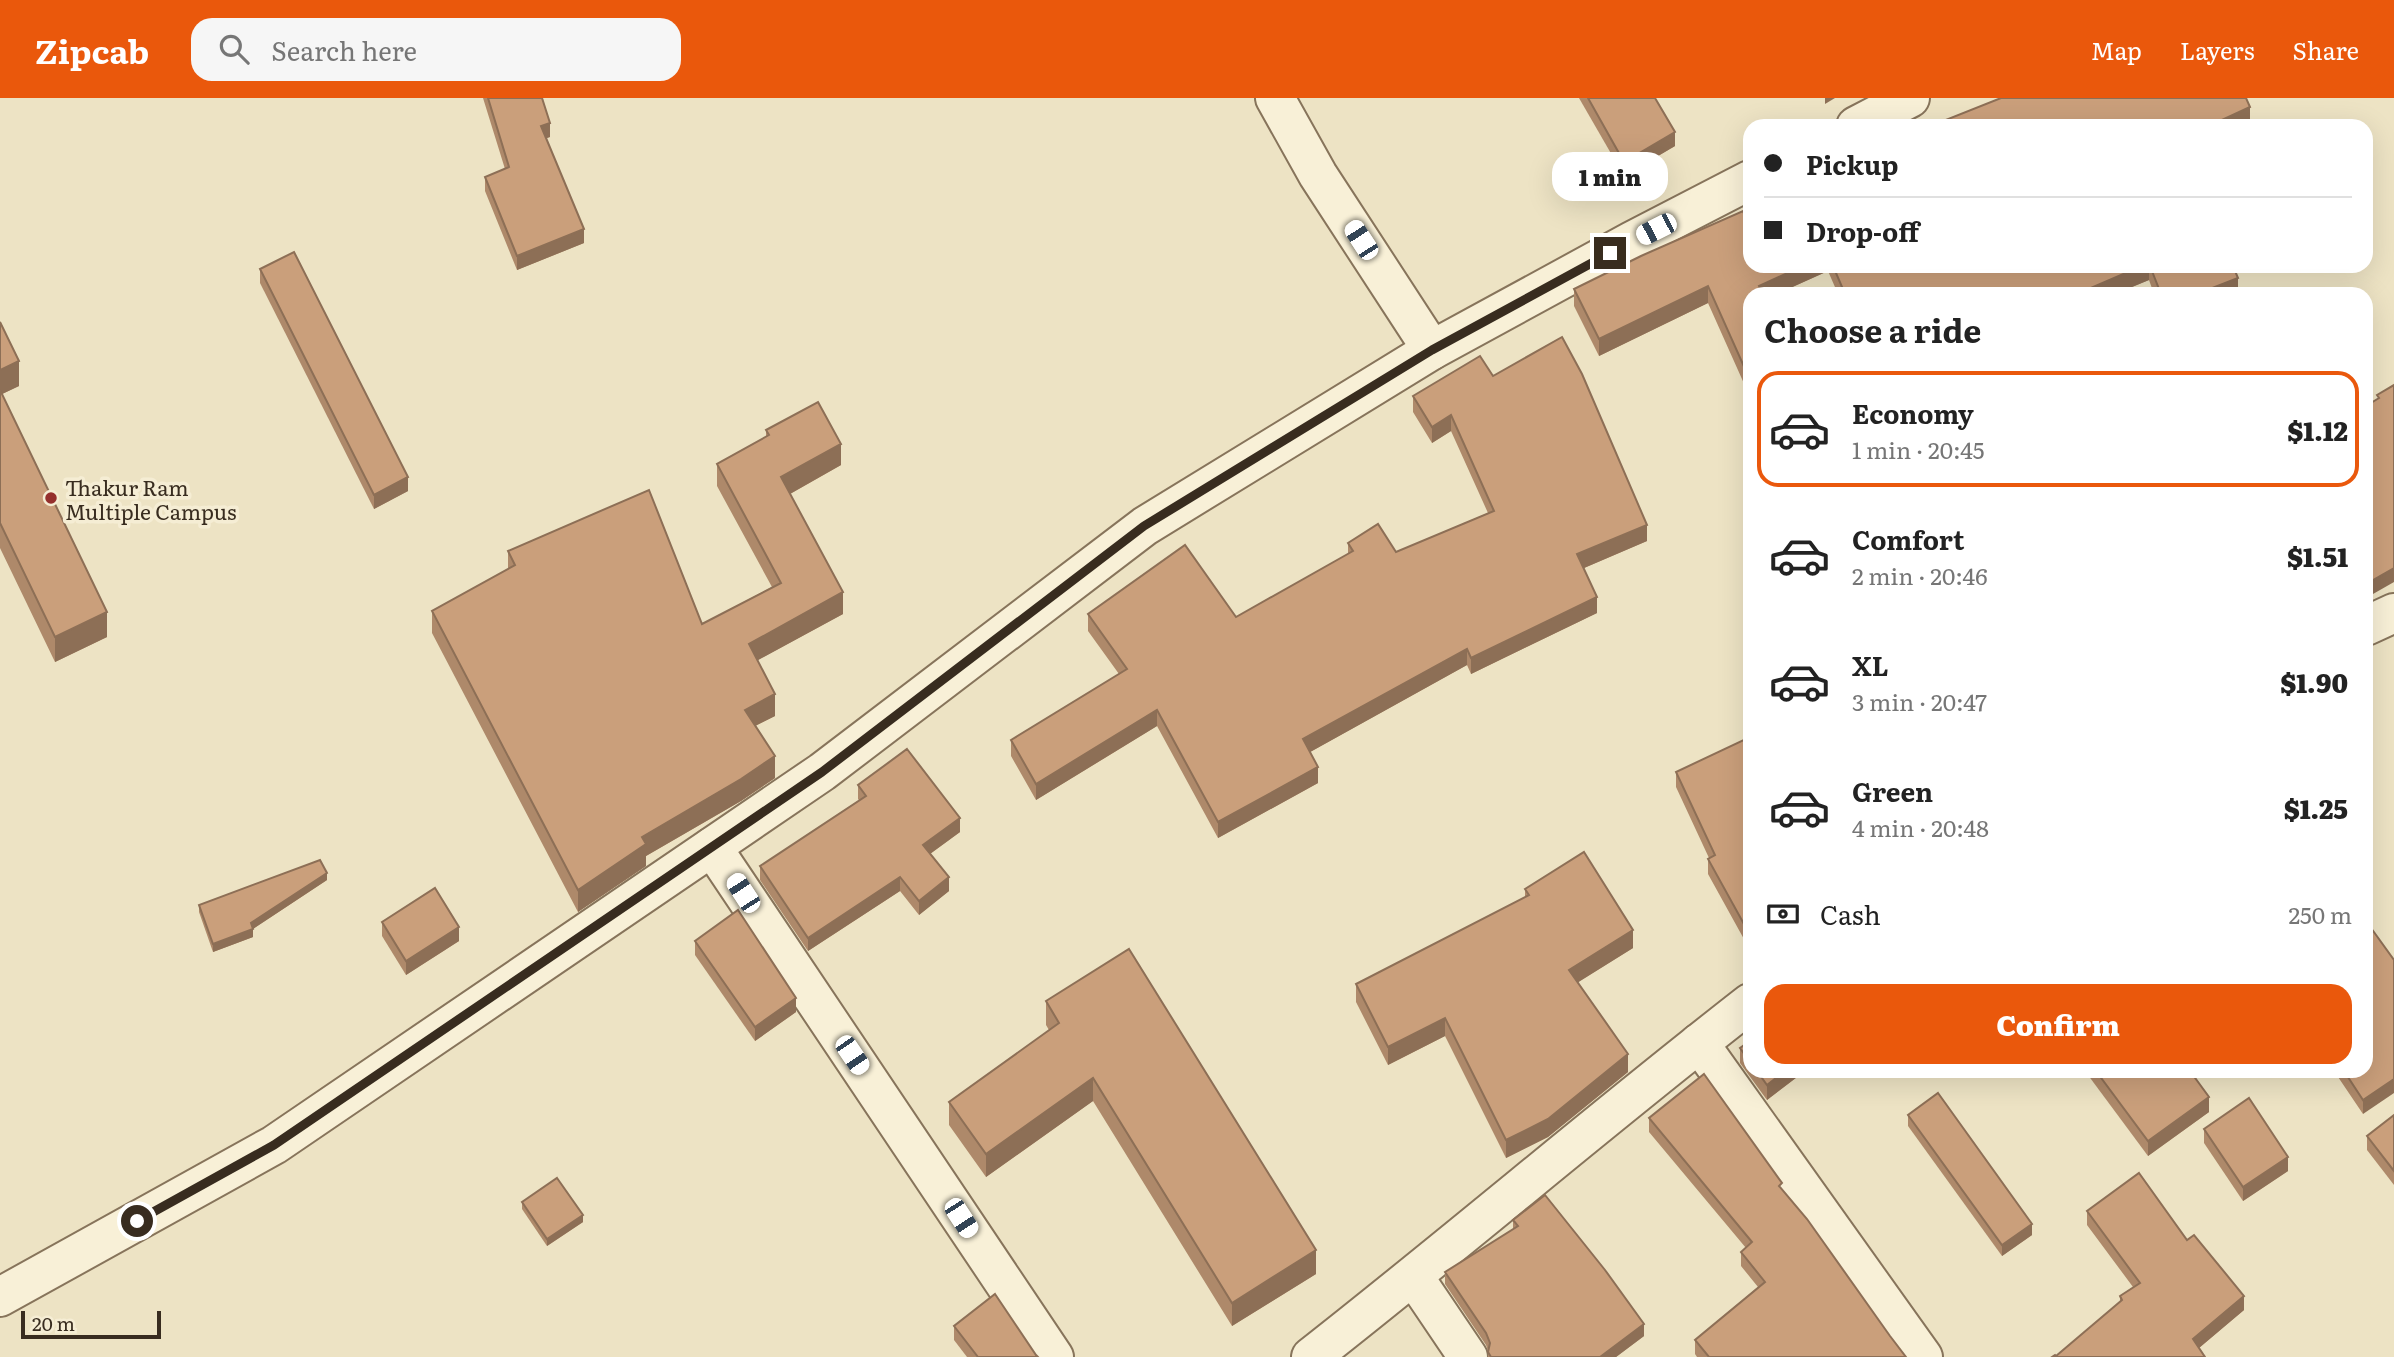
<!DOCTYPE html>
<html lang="en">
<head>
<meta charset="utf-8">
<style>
  :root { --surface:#fff; --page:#f6f6f6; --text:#222; --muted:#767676; --line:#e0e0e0; --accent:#ea580c }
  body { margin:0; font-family:Literata,serif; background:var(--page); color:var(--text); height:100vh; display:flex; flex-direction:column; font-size:26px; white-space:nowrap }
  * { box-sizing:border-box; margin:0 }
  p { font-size:23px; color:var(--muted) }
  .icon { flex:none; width:38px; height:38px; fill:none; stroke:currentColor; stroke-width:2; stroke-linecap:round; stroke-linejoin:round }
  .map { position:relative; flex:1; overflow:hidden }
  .panel { position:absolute; left:1743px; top:189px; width:630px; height:791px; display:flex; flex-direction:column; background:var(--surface); border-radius:21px; box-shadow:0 7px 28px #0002 }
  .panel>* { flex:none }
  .banner { position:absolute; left:1743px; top:21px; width:630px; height:154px; border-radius:21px; box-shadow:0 7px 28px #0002; display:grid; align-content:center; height:154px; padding:0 21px; background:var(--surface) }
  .scale { position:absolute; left:21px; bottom:18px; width:140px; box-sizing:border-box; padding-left:7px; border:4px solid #382c1f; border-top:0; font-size:19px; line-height:24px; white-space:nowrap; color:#382c1f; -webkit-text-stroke:5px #f5edd4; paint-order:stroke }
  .end { position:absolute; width:32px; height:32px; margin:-16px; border:9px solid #382c1f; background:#fff; box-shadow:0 0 0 4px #fff }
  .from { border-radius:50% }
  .bubble { position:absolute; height:49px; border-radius:21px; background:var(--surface); box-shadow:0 7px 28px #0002; font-size:23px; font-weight:800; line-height:49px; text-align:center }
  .car { position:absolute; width:21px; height:42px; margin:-21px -10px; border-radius:9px; box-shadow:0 0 5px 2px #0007; background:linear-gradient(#fff 24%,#345 0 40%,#fff 0 76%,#345 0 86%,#fff 0) }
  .banner b { display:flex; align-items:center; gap:24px; height:66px; font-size:26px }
  .banner b+b { border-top:2px solid var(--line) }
  .banner i { width:18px; height:18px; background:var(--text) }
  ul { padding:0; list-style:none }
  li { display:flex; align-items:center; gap:21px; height:116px; margin:0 14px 10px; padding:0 7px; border:4px solid transparent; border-radius:21px }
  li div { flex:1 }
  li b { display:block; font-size:26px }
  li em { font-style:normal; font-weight:800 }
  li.current { border-color:var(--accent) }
  li>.icon { width:63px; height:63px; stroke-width:1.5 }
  h2 { padding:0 21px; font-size:32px; line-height:84px }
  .pay { display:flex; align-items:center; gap:18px; height:77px; padding:0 21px; font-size:26px }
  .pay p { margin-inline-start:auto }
  .button { display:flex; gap:14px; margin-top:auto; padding:14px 21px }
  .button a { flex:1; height:80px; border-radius:21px; background:var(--accent); color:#fff; font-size:28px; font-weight:800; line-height:80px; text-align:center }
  header { display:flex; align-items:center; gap:42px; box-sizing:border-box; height:98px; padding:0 35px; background:var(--accent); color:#fff }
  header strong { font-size:33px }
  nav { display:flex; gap:38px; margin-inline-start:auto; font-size:24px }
  .search { width:490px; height:63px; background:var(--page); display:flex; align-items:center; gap:18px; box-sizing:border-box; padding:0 24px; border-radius:21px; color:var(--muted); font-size:26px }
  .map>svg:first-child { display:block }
</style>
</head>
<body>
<header>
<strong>Zipcab</strong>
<div class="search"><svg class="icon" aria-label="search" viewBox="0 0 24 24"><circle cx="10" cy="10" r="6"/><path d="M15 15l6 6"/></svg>Search here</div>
<nav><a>Map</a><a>Layers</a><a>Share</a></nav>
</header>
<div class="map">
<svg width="2394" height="1259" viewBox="0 0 2394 1259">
  <rect width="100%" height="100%" fill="#ede3c4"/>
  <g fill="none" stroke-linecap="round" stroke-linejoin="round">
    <g stroke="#87745b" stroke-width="42">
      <g id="minor">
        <path d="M1275,0L1318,77L1432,252"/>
        <path d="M1856,28L1910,0"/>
        <path d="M2366,528L2394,515"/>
        <path d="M712,749L1054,1259"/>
        <path d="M1699,945L1923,1259"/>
        <path d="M1414,1179L1468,1259"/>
        <path d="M0,1199L274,1047L822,674L1145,428L1432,252L1632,143L1750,82"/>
        <path d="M1311,1259C1459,1143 1601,1021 1750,905"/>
      </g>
    </g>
    <use href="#minor" stroke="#f8f0d7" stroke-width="38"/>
  </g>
  <g fill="#ae896a">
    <path d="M483,0H542L550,39L546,40L584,145L517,172L485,93V79L505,71Z"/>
    <path d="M1579,0H1655L1675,48L1624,78Z"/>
    <path d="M1750,168H2233L2238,196H2154L2149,182L2115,196H1838L1828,173L1777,196H1750V299L1708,205L1599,258L1574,208V191Z"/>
    <path d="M260,171L408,393L374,411L260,185Z"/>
    <path d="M0,224L19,288L2,296L107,539L55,564L0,450Z"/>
    <path d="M1493,278L1647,443L1584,470L1597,515L1471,576L1467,567L1310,654L1318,685L1218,740L1157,628L1036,702L1011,658V642L1119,576L1088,533V516L1236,519L1348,456V445L1396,454L1488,415L1451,333L1432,345L1413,314V298Z"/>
    <path d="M766,332L841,367L790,396L843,516L758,562L775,618L755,628L775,680L741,703L646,758V768L578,814L432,535V513L508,471V453L702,526L772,489L717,388V366L766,339Z"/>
    <path d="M1750,639V852L1708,776V761L1709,760L1676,689V674Z"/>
    <path d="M858,687L960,734L930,756L949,793L919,817L900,793L808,853L760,782V768L859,702L858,701Z"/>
    <path d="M327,782L253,831V839L213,854L199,814V807Z"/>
    <path d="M1525,791L1633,850L1578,884L1628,974L1548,1039L1506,1060L1445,938L1388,967L1356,904V886L1525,799Z"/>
    <path d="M2366,823L2394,862L2363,1016L2334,973H2366Z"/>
    <path d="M382,824L459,843L406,877L382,838Z"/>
    <path d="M695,843L796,914L755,943L695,857Z"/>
    <path d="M1046,903L1316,1176L1232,1228L1093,1003L986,1079L949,1027V1004L1049,932L1046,927Z"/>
    <path d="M1750,943V973H1805L1767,1002L1740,965V950Z"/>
    <path d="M2085,973H2190L2209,1014L2148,1058Z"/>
    <path d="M1908,1017L2032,1137L2002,1158L1908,1028Z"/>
    <path d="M2394,1017V1087L2367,1052V1038Z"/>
    <path d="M1649,1020L1782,1091L1890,1238L1906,1259H1697L1695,1256V1242L1758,1189L1741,1168V1154L1746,1150L1649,1034Z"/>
    <path d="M2204,1031L2288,1073L2243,1103L2204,1045Z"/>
    <path d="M2139,1075L2187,1142L2194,1137L2244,1198V1212L2199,1250L2205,1259H2052L2055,1257L2056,1258L2120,1204V1198L2133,1189L2087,1127V1113Z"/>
    <path d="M522,1104L583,1124L547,1148L522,1111Z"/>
    <path d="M1513,1122L1644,1238L1616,1259H1488V1253L1486,1247L1445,1186V1174L1513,1131Z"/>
    <path d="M954,1228L1036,1257L1038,1259H967L954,1242Z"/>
  </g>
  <g fill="#8d6f56">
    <path d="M1825,0H1835L1825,6Z"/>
    <path d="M2250,9V26L2245,28H2209Z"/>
    <path d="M550,25V39L541,42V28Z"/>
    <path d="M1675,34V48L1624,78V64Z"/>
    <path d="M584,131V145L517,172V158Z"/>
    <path d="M1803,168H1828V173L1777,196H1759V188Z"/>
    <path d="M2142,168H2149V182L2115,196H2077Z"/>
    <path d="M2238,180V196H2197Z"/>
    <path d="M1708,188V205L1599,258V241Z"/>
    <path d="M19,263V288L0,297V272Z"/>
    <path d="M1451,317V333L1432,345V329Z"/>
    <path d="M841,346V367L781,401V379Z"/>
    <path d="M408,379V393L374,411V397Z"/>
    <path d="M1647,427V443L1577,473V456Z"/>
    <path d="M2394,470V484L2366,500V486Z"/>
    <path d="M843,494V516L749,567V546Z"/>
    <path d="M1597,499V515L1471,576V560Z"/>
    <path d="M107,514V539L55,564V539Z"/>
    <path d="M1467,551V567L1303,658V641Z"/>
    <path d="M775,596V618L745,633V612Z"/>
    <path d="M1157,612V628L1036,702V686Z"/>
    <path d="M775,658V680L741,703L646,758V768L578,814V792L642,739Z"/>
    <path d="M1318,669V685L1218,740V724Z"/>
    <path d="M960,720V734L923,761V747Z"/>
    <path d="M327,775V782L253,831V839L213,854V846L251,825Z"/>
    <path d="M900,779V793L808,853V840Z"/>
    <path d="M949,779V793L919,817V803Z"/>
    <path d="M459,829V843L406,877V863Z"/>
    <path d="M1633,832V850L1569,890V872Z"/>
    <path d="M796,900V914L755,943V929Z"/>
    <path d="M1445,920V938L1388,967V949Z"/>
    <path d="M1628,956V974L1548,1039L1506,1060V1042Z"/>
    <path d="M1785,973H1805L1767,1002V987Z"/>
    <path d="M1093,980V1003L986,1079V1056Z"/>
    <path d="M2394,981V995L2363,1016V1002Z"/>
    <path d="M2209,999V1014L2148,1058V1043Z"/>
    <path d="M2288,1059V1073L2243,1103V1089Z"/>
    <path d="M583,1117V1124L547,1148V1141Z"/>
    <path d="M2032,1126V1137L2002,1158V1147Z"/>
    <path d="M1316,1152V1176L1232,1228V1205Z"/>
    <path d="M2244,1198V1212L2193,1255V1241Z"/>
    <path d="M1644,1226V1238L1616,1259H1600Z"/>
  </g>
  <g fill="#ca9f7b" stroke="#8d6f56" stroke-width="2">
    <path d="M488,0H542L550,25L541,28L584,131L517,158L485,79L509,69Z"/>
    <path d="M1588,0H1655L1675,34L1624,64Z"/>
    <path d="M2001,0H2246L2250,9L2209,28H1939L1938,25Z"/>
    <path d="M1743,113L1750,130V168H1803L1759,188L1763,196H1750V282L1708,188L1599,241L1574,191L1641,158Z"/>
    <path d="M294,154L408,379L374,397L260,171Z"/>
    <path d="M1833,168H2142L2077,196H1845Z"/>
    <path d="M2150,168H2233L2238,180L2197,196H2161Z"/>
    <path d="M0,224L19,263L0,272Z"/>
    <path d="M1562,239L1582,276L1647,427L1577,456L1597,499L1471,560L1467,551L1303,641L1318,669L1218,724L1157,612L1036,686L1011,642L1127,571L1088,516L1185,447L1236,519L1353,453L1348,445L1378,426L1396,454L1494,413L1451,317L1432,329L1413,298L1480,258L1493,278Z"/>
    <path d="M2394,287V470L2366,486V308L2379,300L2377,297Z"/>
    <path d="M0,292L107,514L55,539L0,425Z"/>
    <path d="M818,304L841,346L781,379L843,494L749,546L775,596L745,612L775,658L741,681L642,739L646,746L578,792L432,513L515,467L508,453L649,392L702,526L781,485L717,366L769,337L766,332Z"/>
    <path d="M1750,639V837L1708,761L1715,757L1676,674Z"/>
    <path d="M907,651L960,720L923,747L949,779L919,803L900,779L808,840L760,768L866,698L858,687Z"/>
    <path d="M1584,754L1633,832L1569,872L1628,956L1548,1021L1506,1042L1445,920L1388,949L1356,886L1529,797L1525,791Z"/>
    <path d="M320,762L327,775L251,825L253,831L213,846L199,807Z"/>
    <path d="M435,790L459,829L406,863L382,824Z"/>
    <path d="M738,812L796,900L755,929L695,843Z"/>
    <path d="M2366,823L2394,862V981L2363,1002L2344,973H2366V923L2369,921L2366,917Z"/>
    <path d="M1129,851L1316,1152L1232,1205L1093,980L986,1056L949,1004L1059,925L1046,903Z"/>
    <path d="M1750,943V964L1740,950Z"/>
    <path d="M1757,973H1785L1767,987Z"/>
    <path d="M2096,973H2190L2209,999L2148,1043Z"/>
    <path d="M1704,976L1782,1085L1779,1088L1807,1121L1890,1238L1906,1259H1709L1695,1242L1765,1184L1741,1154L1752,1144L1649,1020Z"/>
    <path d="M1938,995L2032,1126L2002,1147L1908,1017Z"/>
    <path d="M2249,1000L2288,1059L2243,1089L2204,1031Z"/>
    <path d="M2394,1017V1073L2367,1038Z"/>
    <path d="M2139,1075L2187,1142L2194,1137L2244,1198L2193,1241L2205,1259H2052L2055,1257L2056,1258L2122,1202L2120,1198L2140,1185L2087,1113Z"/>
    <path d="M557,1080L583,1117L547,1141L522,1104Z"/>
    <path d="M1545,1097L1605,1172L1644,1226L1600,1259H1491L1488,1254L1490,1245L1486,1235L1445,1174L1518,1128L1513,1122Z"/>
    <path d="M995,1196L1036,1257L1038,1259H978L954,1228Z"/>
  </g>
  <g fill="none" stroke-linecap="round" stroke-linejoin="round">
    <path stroke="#382c1f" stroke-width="9" d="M137,1123L274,1047L822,674L1144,428L1432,252L1610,155"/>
  </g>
  <circle fill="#95302d" stroke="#f5edd4" stroke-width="2.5" cx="51" cy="400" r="7"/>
  <g text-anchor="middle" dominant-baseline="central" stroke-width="7" stroke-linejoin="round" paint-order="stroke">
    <g font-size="21" fill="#382c1f" stroke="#f5edd4" text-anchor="start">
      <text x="65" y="388">Thakur Ram<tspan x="65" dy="24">Multiple Campus</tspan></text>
    </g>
  </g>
</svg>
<div class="scale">20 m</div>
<i class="end from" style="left:137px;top:1123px"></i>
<i class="end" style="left:1610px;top:155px"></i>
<div class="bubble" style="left:1552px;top:54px;width:116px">1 min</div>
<i class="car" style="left:1656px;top:131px;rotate:243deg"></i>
<i class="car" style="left:1361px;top:142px;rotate:327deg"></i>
<i class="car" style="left:743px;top:795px;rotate:327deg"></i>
<i class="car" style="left:852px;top:957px;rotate:146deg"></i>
<i class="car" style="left:961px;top:1120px;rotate:147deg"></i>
<div class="banner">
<b><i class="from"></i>Pickup</b>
<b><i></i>Drop-off</b>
</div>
<section class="panel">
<h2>Choose a ride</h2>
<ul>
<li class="current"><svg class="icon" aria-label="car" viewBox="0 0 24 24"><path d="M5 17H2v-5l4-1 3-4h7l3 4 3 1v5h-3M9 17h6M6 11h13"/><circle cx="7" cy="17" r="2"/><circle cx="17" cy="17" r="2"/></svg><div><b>Economy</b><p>1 min · 20:45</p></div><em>$1.12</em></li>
<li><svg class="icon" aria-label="car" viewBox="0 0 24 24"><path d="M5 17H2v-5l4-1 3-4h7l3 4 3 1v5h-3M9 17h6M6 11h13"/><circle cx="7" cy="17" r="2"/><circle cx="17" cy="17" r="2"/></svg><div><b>Comfort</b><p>2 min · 20:46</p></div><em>$1.51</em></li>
<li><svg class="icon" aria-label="car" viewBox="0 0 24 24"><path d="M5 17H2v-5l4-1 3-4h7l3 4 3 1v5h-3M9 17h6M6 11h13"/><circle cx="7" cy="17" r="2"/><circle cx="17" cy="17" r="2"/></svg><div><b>XL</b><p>3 min · 20:47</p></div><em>$1.90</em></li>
<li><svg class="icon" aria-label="car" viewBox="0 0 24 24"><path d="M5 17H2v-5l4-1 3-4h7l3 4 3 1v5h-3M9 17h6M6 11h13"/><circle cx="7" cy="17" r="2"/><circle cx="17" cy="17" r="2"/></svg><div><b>Green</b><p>4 min · 20:48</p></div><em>$1.25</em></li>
</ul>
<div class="pay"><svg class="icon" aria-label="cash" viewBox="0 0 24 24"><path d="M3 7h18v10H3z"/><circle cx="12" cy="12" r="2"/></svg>Cash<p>250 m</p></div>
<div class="button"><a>Confirm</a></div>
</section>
</div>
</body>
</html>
